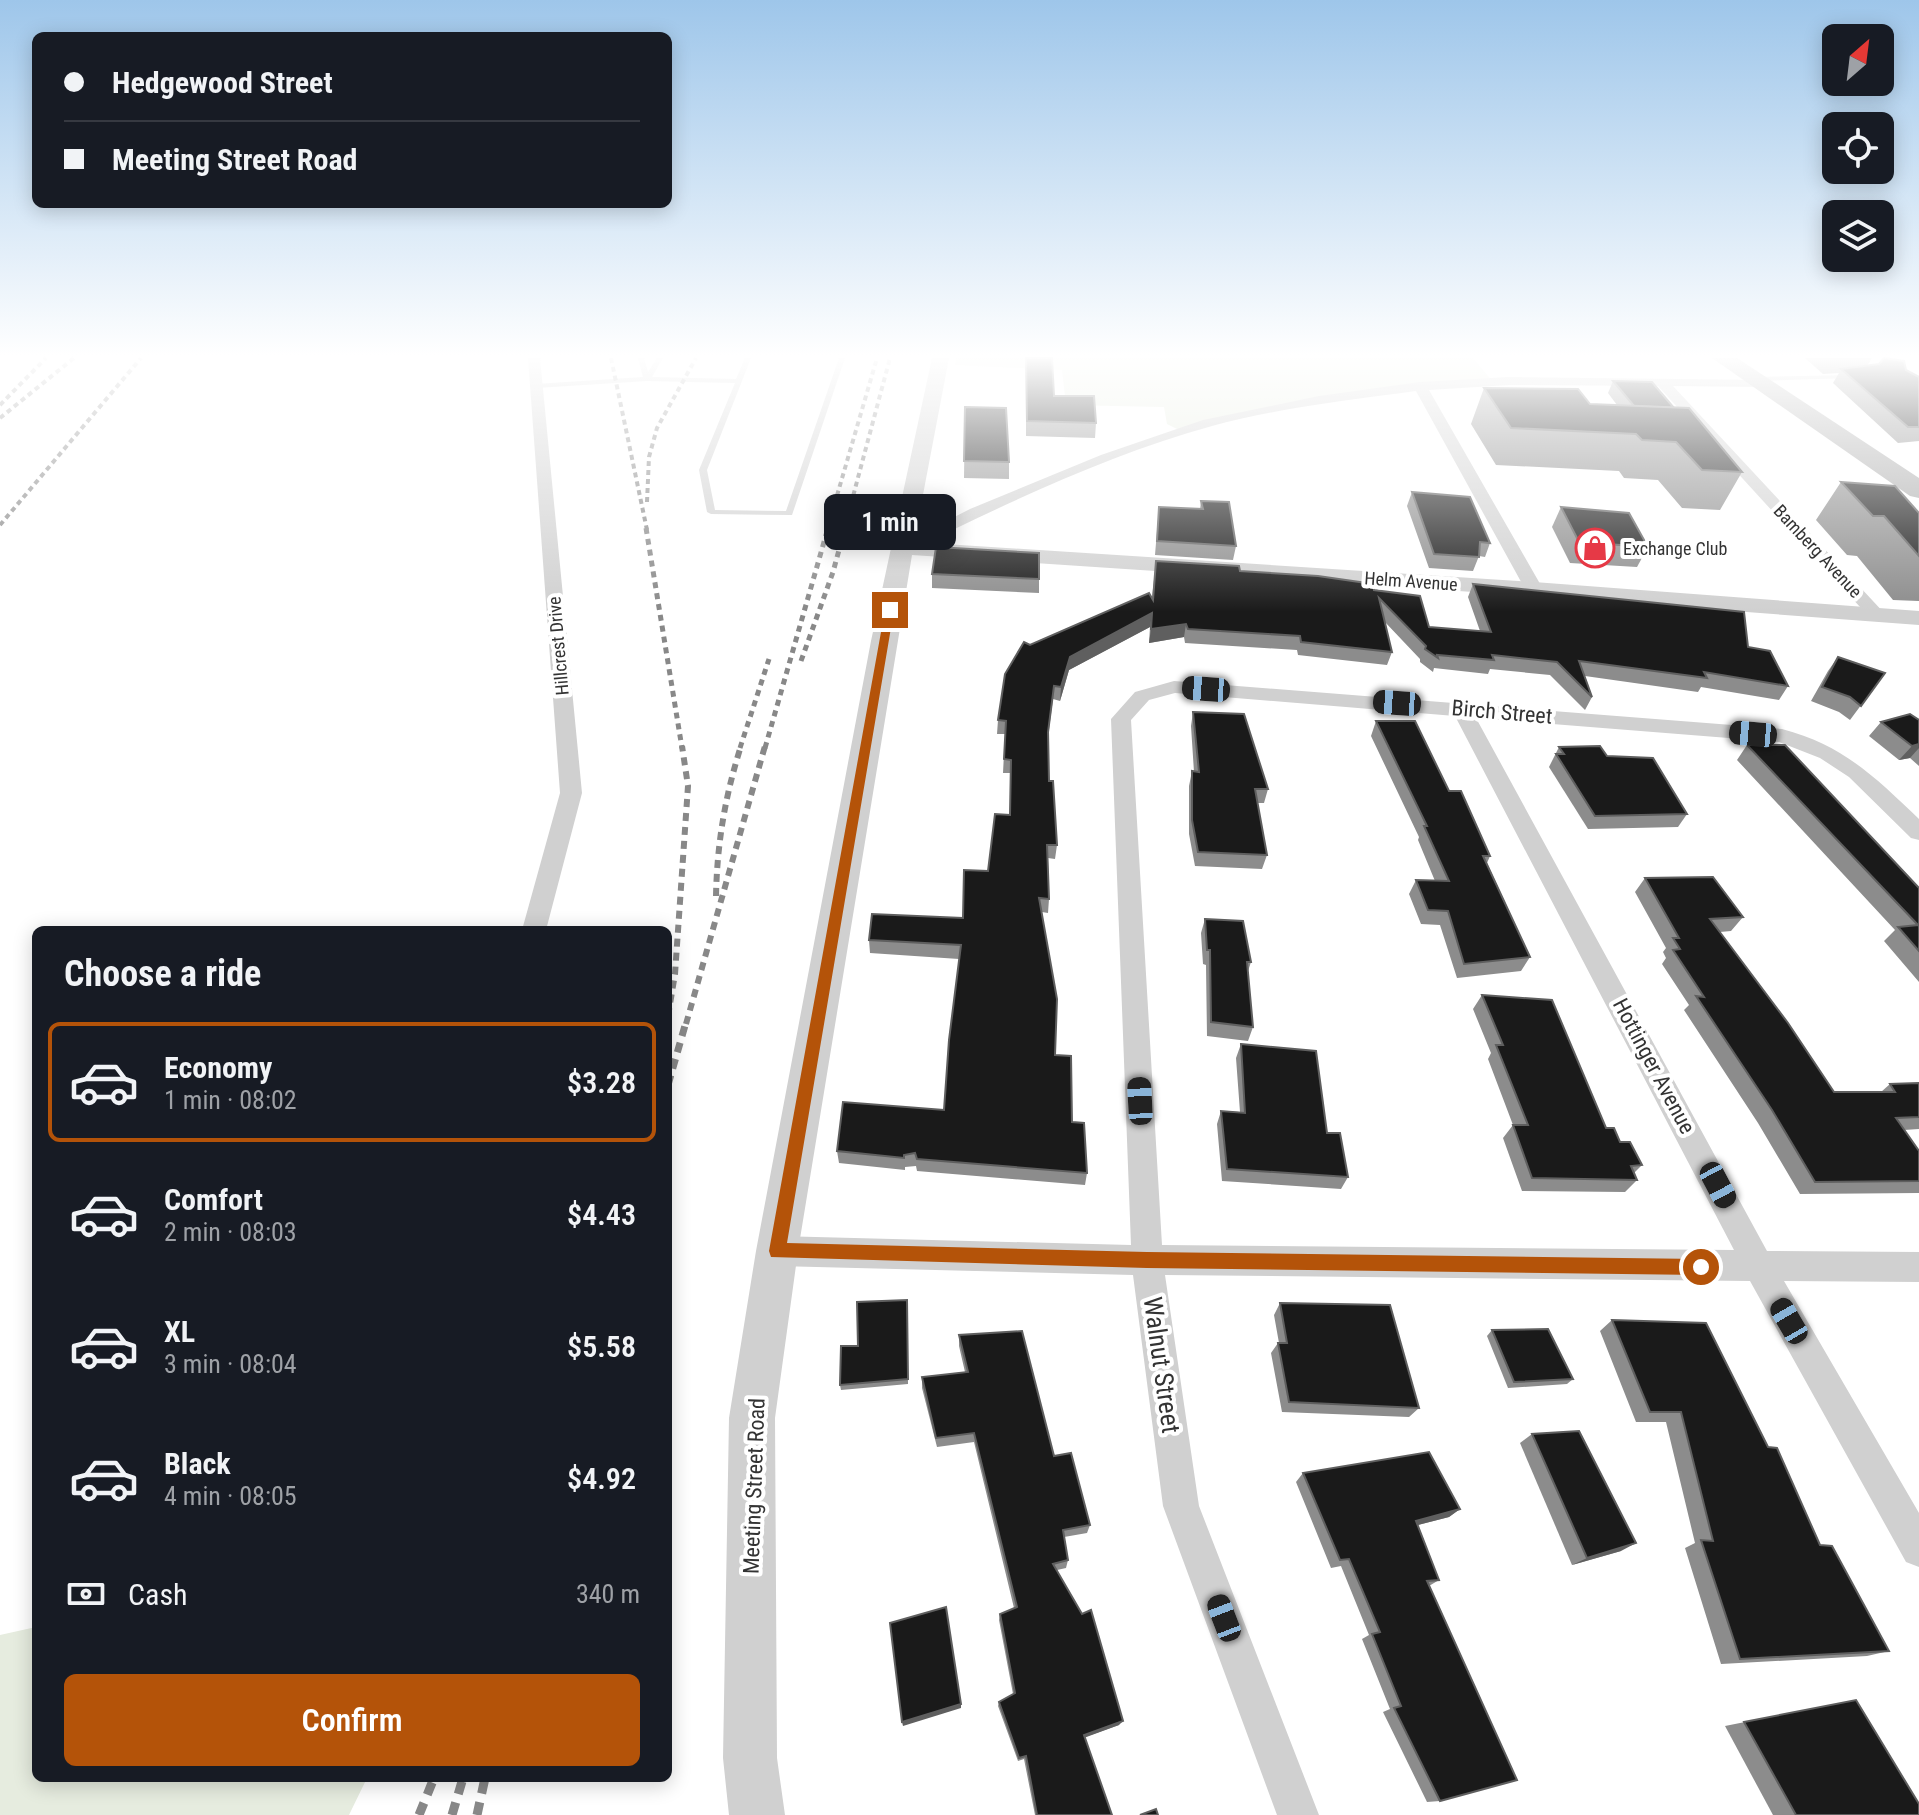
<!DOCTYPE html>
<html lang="en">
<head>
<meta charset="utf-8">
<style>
  :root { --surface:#171b24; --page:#242831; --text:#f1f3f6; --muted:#9ea1a6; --line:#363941; --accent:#b45309 }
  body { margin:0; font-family:"Roboto Condensed",sans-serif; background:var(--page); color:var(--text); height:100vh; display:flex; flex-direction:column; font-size:30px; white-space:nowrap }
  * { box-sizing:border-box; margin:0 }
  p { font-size:26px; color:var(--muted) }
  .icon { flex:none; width:44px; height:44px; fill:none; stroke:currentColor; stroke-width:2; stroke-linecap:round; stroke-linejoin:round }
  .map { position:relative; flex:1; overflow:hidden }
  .sheet { position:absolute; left:32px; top:926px; width:640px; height:856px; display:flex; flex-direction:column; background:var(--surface); border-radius:12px; box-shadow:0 4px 20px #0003 }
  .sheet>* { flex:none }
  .hud { position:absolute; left:32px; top:32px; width:640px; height:176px; border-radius:12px; box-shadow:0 4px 20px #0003; display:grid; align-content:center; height:176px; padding:0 32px; background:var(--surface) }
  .needle { width:52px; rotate:28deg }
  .tools { position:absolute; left:1822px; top:24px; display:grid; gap:16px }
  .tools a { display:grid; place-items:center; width:72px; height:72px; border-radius:12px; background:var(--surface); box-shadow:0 4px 20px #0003; font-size:40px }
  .end { position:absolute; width:36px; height:36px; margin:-18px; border:10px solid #b45309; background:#fff; box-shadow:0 0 0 4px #fff }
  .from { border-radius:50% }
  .bubble { position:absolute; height:56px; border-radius:12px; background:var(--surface); box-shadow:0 4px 20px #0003; font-size:26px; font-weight:600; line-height:56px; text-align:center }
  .car { position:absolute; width:24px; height:48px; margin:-24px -12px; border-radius:10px; box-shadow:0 0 6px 2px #0007; background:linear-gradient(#222 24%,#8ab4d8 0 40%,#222 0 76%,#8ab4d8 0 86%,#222 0) }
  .hud b { display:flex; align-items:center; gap:28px; height:76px; font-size:30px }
  .hud b+b { border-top:2px solid var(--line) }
  .hud i { width:20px; height:20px; background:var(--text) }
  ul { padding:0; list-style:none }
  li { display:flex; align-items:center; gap:24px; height:120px; margin:0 16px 12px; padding:0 16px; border:4px solid transparent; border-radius:12px }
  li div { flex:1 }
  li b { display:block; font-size:30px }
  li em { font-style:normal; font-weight:600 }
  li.active { border-color:var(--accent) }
  li>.icon { width:72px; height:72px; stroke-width:1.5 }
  h2 { padding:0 32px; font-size:36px; line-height:96px }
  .pay { display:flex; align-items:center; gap:20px; height:88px; padding:0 32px; font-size:30px }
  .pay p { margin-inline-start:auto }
  .action { display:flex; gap:16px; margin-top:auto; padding:16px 32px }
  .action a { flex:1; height:92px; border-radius:12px; background:var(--accent); color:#fff; font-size:32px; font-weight:600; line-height:92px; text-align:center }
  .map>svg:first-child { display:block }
</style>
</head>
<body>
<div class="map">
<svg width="1919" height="1815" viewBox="0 0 1919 1815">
  <rect width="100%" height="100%" fill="#fff"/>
  <g fill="#e6ecdf">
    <path d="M956,358H1473L1493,382L1319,400L1183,432L1167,424L1164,407L1066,405L1062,370L955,365Z"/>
    <path d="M36,1627V1778H367L349,1815H0V1635Z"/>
  </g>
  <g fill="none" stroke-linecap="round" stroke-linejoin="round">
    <g fill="#d0d0d0" fill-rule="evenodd">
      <path d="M638,358H644L648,372L657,358H663L652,377L736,379L745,358H751L707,470L715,510L786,511L839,358H845L792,515L711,514L707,512L699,470L735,383L647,381L536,388L533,386L536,384L643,377Z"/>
      <path d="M1850,375L1853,377L1852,378L1754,381L1751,379L1754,377Z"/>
    </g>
    <g fill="#d0d0d0" fill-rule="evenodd">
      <path d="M528,358H540L582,793L546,930H522L560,793Z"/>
      <path d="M1509,377L1766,380L1768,383L1761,387L1673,386L1886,615L1877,620L1871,619L1658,386L1509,385L1429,390L1543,589L1534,594L1525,589L1416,391C1348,400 1278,408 1212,426C1107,455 1005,504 908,552H896L894,548L970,509L1101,455L1203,420L1319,396L1420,382Z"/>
      <path d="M1174,681L1782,729C1843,745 1875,777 1919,819V840L1911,838L1849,777L1820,758L1779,742L1476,718L1767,1251L1919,1252V1282L1784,1281L1919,1513V1567L1906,1562L1750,1281L1165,1275L1199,1506L1319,1815H1277L1163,1506L1133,1275L777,1266L766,1261L762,1251L766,1241L777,1236L1131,1245L1111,719L1135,692ZM1175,693L1455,716L1734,1250L1162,1245L1131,720L1149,700Z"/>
    </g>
    <path fill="#d0d0d0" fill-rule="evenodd" d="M932,358H949L914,542L1534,582L1919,611V625L1534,596L912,555L798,1251L775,1418L777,1758L785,1815H729L723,1758L729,1418L756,1251L871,641Z"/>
    <path fill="#ababab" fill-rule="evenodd" d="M1712,358H1737L1919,478V498L1910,496Z"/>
    <g stroke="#888" stroke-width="4" stroke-dasharray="5 4" stroke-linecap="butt">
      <path d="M611,358L647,530"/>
      <path d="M0,405L46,358"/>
      <path d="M0,418L74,358"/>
      <path d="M647,502L649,457L657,428L696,358"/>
      <path d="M0,525L141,358"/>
      <path d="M827,530L877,358"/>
      <path d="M844,530L890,358"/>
    </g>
    <g stroke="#888" stroke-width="5" stroke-dasharray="6 5" stroke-linecap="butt">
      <path d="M646,528L682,748"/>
      <path d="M801,661L833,572L845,528"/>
      <path d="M740,748L769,659"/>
      <path d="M765,748L828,528"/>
    </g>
    <g stroke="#888" stroke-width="6" stroke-dasharray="8 6" stroke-linecap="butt">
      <path d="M716,896C717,844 725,796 741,746"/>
      <path d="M668,1016L675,974L688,786L682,746"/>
      <path d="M686,1024L765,746"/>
    </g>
    <path stroke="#888" stroke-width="7" stroke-dasharray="10 7" stroke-linecap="butt" d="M668,1085L686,1022"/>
    <g stroke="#888" stroke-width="9" stroke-dasharray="13 9" stroke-linecap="butt">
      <path d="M419,1815L434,1778"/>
      <path d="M452,1815L463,1778"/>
      <path d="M477,1815L485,1778"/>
    </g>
  </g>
  <g fill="#8c8c8c">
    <path d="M1026,358L1054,396L1096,423L1095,438L1026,436Z"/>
    <path d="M1805,358H1872L1867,366L1906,370L1919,377V441L1898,443L1833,383L1839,373L1823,374Z"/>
    <path d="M1613,381L1674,408L1742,472L1720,510L1682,508L1658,480L1624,478L1619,471L1496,465L1471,424L1484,388L1590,404L1617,405L1608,393Z"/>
    <path d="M965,407L1009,462V479L964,478Z"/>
    <path d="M1841,482L1919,513V601L1893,600L1857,556L1847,555L1816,520Z"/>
    <path d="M1412,492L1490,543L1485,557L1479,556L1473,571L1429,568L1407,506Z"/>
    <path d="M1201,501L1236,546L1233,560L1155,555L1159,507L1200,509Z"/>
    <path d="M1561,507L1648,547L1637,567L1570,563L1552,527Z"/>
    <path d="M1156,561L1240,571L1374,590L1429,627L1480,631L1468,597L1473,584L1748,647L1788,686L1779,700L1701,687L1698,692L1585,676L1592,697L1585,710L1550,675L1490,669L1488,674L1434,668L1433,672L1420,662V659L1384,621L1392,652L1387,665L1298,655L1297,650L1185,643L1184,637L1149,643L1150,627L1069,670L1060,701L1053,699L1048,737L1049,781L1057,845L1055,859L1048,858L1049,899L1048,913L1042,912L1055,1055L1072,1122L1087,1173L1085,1185L917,1171L916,1166L905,1167V1170L839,1163L837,1151L944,1110L959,959L870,953L869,940L963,918L988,871L1010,815L1011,773H1003L1005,734H997L998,720L1030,645L1152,598Z"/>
    <path d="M932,574L1039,579V593L932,588Z"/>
    <path d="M1838,657L1885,673L1850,720L1839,712L1811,701L1828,671Z"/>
    <path d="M1193,712L1268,789L1264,803H1257L1267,855L1262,869L1195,866L1189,834V786L1192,771L1194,772L1191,726Z"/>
    <path d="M1919,720V766L1910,758L1899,760L1869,736L1881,722Z"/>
    <path d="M1376,721L1449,791L1490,856L1487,863L1530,957L1521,971L1457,978L1440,925L1421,924L1409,894L1416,880L1435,881L1418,840L1419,837L1371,736Z"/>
    <path d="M1747,745L1919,888V982L1884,941L1895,930L1737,760Z"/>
    <path d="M1559,747L1607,756L1687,814L1678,827L1588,829L1549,767Z"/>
    <path d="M1645,878L1743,917L1731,931L1720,932L1834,1092H1881L1890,1084L1919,1083V1129L1904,1130L1919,1151V1193L1800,1194L1758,1123L1684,1010L1689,1005L1662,964L1666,958L1663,952L1666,948L1635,892Z"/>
    <path d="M1205,919L1251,962L1248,971L1253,1027L1248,1041L1207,1036L1206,965L1203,964L1201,933Z"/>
    <path d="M1482,995L1642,1165L1634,1173L1637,1180L1625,1192L1522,1191L1503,1138L1513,1125L1488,1059L1491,1053L1473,1009Z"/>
    <path d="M1241,1044L1327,1133L1348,1177L1341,1189L1222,1181L1217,1124L1221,1111L1240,1112L1236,1058Z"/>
    <path d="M907,1300L908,1384L841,1390L840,1385L858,1346Z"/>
    <path d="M1280,1303L1419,1408L1409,1417L1282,1412L1271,1353L1278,1343H1279L1274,1315Z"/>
    <path d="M1612,1320L1768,1447L1820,1545L1889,1651L1867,1656L1721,1664L1685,1548L1695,1543L1666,1422H1636L1600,1331Z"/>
    <path d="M1492,1330L1573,1379L1567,1384L1508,1388L1487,1336Z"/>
    <path d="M959,1335L1054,1456L1090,1525L1087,1533L1064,1537L1068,1560L1066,1568L1057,1570L1119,1725L1085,1737L1112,1815H1035L1024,1759L1018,1761L998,1706L999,1702L1013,1694L999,1620L1000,1614L1014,1608L974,1442L937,1447L922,1388V1377L965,1372L959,1346Z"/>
    <path d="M1532,1434L1621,1551L1572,1565L1520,1443Z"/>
    <path d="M1303,1473L1460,1509L1449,1517L1418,1525L1439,1580L1429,1586L1440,1801L1427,1802L1383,1712L1390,1709L1362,1639L1369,1635L1341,1566L1331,1568L1296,1482Z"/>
    <path d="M1856,1700L1919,1815H1773L1725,1726Z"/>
  </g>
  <g fill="#5f5f5f">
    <path d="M1152,613L1150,627L1069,670L1060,701L1061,687L1070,657Z"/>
    <path d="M1186,624L1184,637L1149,643L1151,629Z"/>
    <path d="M1919,744V748L1910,758L1899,760L1912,746Z"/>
    <path d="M1460,1509L1449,1517L1406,1528L1416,1521Z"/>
    <path d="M1636,1543L1621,1551L1572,1565L1587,1558Z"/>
    <path d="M961,1704V1708L903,1726L902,1722Z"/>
    <path d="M1123,1721L1119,1725L1081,1739L1084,1735Z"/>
  </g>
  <g fill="#1a1a1a" stroke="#5f5f5f" stroke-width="2">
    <path d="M1026,358H1052L1054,396H1094L1096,423L1027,421Z"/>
    <path d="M1884,358L1904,361L1906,370L1919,377V427H1908L1841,369L1879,364Z"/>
    <path d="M1613,381L1652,382L1674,408L1634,406Z"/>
    <path d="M1484,388L1578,389L1590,404L1689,408L1742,472L1702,470L1676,442L1642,440L1636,434L1511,428Z"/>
    <path d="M965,407L1006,408L1009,462L964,461Z"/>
    <path d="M1841,482L1895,486L1919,513V556L1884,516H1873Z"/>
    <path d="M1412,492L1470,497L1490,543L1480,542L1479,557L1434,554Z"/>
    <path d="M1201,501L1229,502L1236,546L1157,541L1159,507L1203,509Z"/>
    <path d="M1561,507L1629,513L1648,547L1579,542Z"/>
    <path d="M936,547L1039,553V579L932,574Z"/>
    <path d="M1156,561L1239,566L1240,571L1318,576L1373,584L1374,590L1420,596L1429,627L1491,632L1473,584L1744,612L1748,647L1770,651L1788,686L1704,672L1707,678L1579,661L1592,697L1557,662L1492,655L1494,660L1437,655L1438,658L1425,649L1426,646L1379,598L1392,652L1301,642L1300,636L1188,629L1186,624L1151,629L1152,613L1070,657L1061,687L1054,686L1048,732L1049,781H1053L1057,845H1047L1049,899L1039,898L1057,999L1055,1055L1071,1056L1072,1122L1084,1123L1087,1173L917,1159L915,1153L904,1155V1158L837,1151L843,1102L944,1110L949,1040L961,945L869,940L872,914L963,918L964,870L988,871L995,814L1010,815L1011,760L1004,759L1006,721L998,720L1005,674L1024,642L1030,645L1149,593L1153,600Z"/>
    <path d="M1838,657L1885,673L1861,706L1850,697L1822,687Z"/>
    <path d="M1193,712L1244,714L1268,789H1255L1267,855L1198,852L1192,820V771L1199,772Z"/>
    <path d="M1910,714L1919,720V744L1912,746L1881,722Z"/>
    <path d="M1376,721H1415L1449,791H1461L1490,856H1483L1530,957L1464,964L1448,911L1428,910L1416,880L1449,881L1424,826H1427Z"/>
    <path d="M1747,745H1785L1919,888V951L1898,927L1918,925Z"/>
    <path d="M1600,746L1607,756L1653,758L1687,814L1595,816L1556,754H1564L1559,747Z"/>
    <path d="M1713,877L1743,917L1710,919L1788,1023L1834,1092H1895L1890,1084L1919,1083V1117L1896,1118L1919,1151V1181L1815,1182L1772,1110L1696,996L1704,997L1673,950L1680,949L1673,938H1679L1645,878Z"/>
    <path d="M1205,919L1243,921L1251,962H1247L1253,1027L1211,1022L1210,950H1207Z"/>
    <path d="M1482,995L1552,1000L1606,1128H1614L1620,1142H1630L1642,1165L1631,1166L1637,1180L1532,1178L1513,1125H1528L1496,1045H1503Z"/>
    <path d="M1241,1044L1316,1051L1327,1133H1340L1348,1177L1227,1169L1221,1111L1245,1113Z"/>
    <path d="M907,1300L908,1379L840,1385L841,1346H858L857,1302Z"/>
    <path d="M1280,1303L1390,1305L1419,1408L1289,1402L1278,1343H1287Z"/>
    <path d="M1612,1320L1706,1323L1768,1447L1777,1448L1820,1545L1832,1546L1889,1651L1740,1659L1701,1540L1713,1541L1681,1412H1650Z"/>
    <path d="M1548,1329L1573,1379L1514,1382L1492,1330Z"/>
    <path d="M1022,1331L1054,1456L1071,1453L1090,1525L1063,1530L1068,1560L1053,1564L1082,1614L1091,1610L1123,1721L1084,1735L1112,1815H1037L1026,1756L1019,1758L999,1702L1015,1693L1000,1614L1017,1607L974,1433L936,1438L922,1377L968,1372L959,1335Z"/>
    <path d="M1579,1431L1636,1543L1587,1558L1532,1434Z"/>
    <path d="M1429,1452L1460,1509L1416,1521L1439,1580L1427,1581L1517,1780L1440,1801L1394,1708L1401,1706L1372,1634L1380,1632L1349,1559L1340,1560L1303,1473Z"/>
    <path d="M946,1607L961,1704L902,1722L890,1623Z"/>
    <path d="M1856,1700L1919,1804V1815H1796L1744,1722Z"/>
    <path d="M1156,1809L1158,1815H1140Z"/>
  </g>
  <linearGradient id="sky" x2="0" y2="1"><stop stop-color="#9ec6ea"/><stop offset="0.58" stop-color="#fff"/><stop offset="1" stop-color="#fff" stop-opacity="0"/></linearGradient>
  <rect width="1919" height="612" fill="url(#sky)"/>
  <path fill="#b45309" d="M890,607L894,610L787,1243L1147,1252L1701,1259L1707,1261L1710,1267L1707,1273L1701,1275L1147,1268L771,1257L769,1251L885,610Z"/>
  <defs>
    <g id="shop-ring" transform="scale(2)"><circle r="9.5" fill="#fff" stroke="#e63946" stroke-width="1.5"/><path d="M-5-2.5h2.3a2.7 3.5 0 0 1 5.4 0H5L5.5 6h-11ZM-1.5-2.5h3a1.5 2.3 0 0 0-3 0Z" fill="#e63946"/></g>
  </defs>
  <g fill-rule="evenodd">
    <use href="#shop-ring" x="1595" y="548"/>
  </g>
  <g text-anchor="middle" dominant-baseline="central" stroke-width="8" stroke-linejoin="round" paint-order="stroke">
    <g font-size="18" fill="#333" stroke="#fff" text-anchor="start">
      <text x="1623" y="548">Exchange Club</text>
    </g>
    <g font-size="18" fill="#333" stroke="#fff">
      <text transform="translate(1818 551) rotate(47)">Bamberg Avenue</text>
      <text transform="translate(1411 581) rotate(4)">Helm Avenue</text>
      <text transform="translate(558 646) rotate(-95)">Hillcrest Drive</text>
    </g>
    <g font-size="22" fill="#333" stroke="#fff">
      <text transform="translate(1502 712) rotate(5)">Birch Street</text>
      <text transform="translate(1654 1066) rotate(62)">Hottinger Avenue</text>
      <text transform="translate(754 1486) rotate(-88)">Meeting Street Road</text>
    </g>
    <g font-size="26" fill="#333" stroke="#fff">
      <text transform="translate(1162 1365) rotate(82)">Walnut Street</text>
    </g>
  </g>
</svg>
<div class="tools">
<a><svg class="needle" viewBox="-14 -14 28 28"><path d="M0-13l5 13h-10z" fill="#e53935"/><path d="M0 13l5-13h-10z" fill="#9ea1a6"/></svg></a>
<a><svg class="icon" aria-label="locate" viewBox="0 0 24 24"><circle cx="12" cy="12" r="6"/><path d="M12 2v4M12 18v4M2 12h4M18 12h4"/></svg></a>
<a><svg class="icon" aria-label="layers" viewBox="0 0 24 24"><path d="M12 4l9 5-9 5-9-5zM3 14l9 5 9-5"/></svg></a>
</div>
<i class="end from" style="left:1701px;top:1267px"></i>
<i class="end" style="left:890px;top:610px"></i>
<div class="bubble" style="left:824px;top:494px;width:132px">1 min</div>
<i class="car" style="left:1206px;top:689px;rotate:274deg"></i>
<i class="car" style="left:1397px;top:703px;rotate:274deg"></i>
<i class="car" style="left:1753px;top:734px;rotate:275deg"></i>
<i class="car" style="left:1140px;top:1101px;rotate:357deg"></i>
<i class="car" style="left:1718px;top:1185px;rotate:152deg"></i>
<i class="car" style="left:1789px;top:1321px;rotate:330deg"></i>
<i class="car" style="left:1224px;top:1618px;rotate:339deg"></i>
<div class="hud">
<b><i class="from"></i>Hedgewood Street</b>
<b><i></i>Meeting Street Road</b>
</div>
<section class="sheet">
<h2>Choose a ride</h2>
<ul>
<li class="active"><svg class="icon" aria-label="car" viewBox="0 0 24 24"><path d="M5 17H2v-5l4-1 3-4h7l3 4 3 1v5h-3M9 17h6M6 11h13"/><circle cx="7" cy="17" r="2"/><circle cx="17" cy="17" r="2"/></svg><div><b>Economy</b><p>1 min · 08:02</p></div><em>$3.28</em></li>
<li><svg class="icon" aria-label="car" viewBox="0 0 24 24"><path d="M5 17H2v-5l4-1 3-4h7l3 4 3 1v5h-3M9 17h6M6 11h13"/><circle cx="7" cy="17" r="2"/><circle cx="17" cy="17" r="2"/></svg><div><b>Comfort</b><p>2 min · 08:03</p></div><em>$4.43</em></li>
<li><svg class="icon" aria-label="car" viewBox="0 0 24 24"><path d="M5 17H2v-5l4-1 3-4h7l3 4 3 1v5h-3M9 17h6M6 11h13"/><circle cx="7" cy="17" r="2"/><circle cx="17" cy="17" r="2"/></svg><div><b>XL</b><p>3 min · 08:04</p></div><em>$5.58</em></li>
<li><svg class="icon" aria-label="car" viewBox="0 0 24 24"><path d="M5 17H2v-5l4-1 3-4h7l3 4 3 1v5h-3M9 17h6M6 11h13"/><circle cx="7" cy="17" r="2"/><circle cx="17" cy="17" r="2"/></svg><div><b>Black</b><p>4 min · 08:05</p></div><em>$4.92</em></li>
</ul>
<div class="pay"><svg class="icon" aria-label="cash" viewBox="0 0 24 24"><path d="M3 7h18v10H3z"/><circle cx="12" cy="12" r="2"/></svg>Cash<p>340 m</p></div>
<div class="action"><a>Confirm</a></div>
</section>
</div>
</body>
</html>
